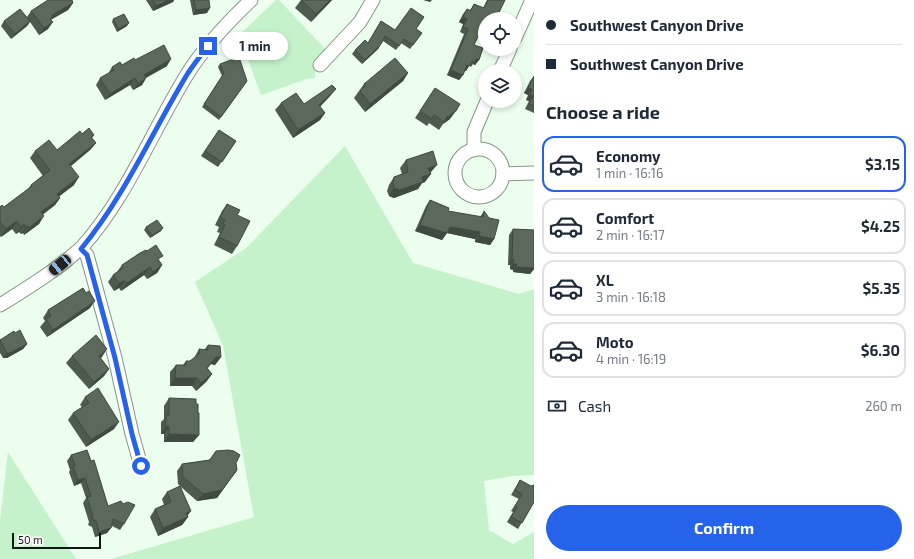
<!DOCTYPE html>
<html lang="en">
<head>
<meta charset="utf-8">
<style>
  :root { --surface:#fff; --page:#f6f6f7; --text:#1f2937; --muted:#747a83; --line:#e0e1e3; --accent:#2563eb }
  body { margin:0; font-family:"Exo 2",sans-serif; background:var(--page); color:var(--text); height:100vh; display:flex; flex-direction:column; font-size:15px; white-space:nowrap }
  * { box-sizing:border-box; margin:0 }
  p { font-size:13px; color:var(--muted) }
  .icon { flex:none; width:22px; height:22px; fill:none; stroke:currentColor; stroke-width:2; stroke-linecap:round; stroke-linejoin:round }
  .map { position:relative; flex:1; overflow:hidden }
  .drawer { display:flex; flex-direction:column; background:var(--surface); width:380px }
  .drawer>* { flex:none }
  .banner { display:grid; align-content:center; height:88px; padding:0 12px; background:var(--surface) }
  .tools { position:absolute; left:478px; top:12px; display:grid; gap:8px }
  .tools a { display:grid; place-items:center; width:44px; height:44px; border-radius:50%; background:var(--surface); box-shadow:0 2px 6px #0003; font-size:20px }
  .scale { position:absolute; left:12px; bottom:10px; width:89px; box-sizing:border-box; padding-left:4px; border:2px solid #111712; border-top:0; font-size:11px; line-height:14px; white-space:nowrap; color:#111712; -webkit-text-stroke:3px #fff; paint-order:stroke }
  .end { position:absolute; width:18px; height:18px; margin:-9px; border:5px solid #2563eb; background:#fff; box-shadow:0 0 0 2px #fff }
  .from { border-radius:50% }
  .bubble { position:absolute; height:28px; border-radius:14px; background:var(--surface); box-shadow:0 2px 6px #0003; font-size:13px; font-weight:700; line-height:28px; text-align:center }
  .car { position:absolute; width:12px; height:24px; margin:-12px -6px; border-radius:5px; box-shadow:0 0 3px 1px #0007; background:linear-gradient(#222 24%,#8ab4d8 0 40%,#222 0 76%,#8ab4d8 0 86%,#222 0) }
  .banner b { display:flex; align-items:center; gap:14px; height:38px; font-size:15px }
  .banner b+b { border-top:1px solid var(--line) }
  .banner i { width:10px; height:10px; background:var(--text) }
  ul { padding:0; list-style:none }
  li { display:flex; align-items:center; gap:12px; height:56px; margin:0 8px 6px; padding:0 4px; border:2px solid var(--line); border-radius:12px }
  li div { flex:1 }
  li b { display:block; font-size:15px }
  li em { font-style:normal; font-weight:700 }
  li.current { border-color:var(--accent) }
  li>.icon { width:36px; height:36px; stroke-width:1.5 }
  h2 { padding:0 12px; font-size:18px; line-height:48px }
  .pay { display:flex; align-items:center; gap:10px; height:44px; padding:0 12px; font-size:15px }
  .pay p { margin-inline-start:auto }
  .cta { display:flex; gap:8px; margin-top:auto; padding:8px 12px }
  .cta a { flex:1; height:46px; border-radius:24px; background:var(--accent); color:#fff; font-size:16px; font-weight:700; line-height:46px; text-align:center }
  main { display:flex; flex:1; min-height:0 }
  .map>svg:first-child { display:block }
</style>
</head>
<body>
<main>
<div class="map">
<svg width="534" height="559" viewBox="0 0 534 559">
  <rect width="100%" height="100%" fill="#ecfeee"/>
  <g fill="#c5f2cb">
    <path d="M276,0H279L327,51L315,68V78L307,79L261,95L239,35Z"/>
    <path d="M345,146L413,263L519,294L534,289V475L511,476L484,481L489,530L513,544L534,532V559H111L254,517L223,346L195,282L246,248Z"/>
    <path d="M8,452L76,559H0V521Z"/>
  </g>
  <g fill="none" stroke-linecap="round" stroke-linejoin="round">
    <g stroke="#849586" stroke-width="15">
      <g id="minor">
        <path d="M515,38L532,0"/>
        <path d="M320,65L360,22L373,0"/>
        <path d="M500,71L510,49"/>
        <circle cx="479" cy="173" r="24"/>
        <path d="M474,150V132L487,101"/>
        <path d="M503,174L534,173"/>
        <path d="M81,249L87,255L115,358L132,434L141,466"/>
        <path d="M0,305C23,291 45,277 66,261C71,256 77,252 82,247C126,199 153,129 188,73C205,46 228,22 251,0"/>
      </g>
    </g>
    <use href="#minor" stroke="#fff" stroke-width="13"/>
  </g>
  <g fill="#4d5a4e">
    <path d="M146,0H174L173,2L153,11Z"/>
    <path d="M190,0H209L207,13L193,15Z"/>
    <path d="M301,0H332L311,22L295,8Z"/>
    <path d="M487,0H506H505L485,19V33L481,31L474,45L479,60L475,65L473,64L471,67L469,66L466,71H464L463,75L459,80L447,75L464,34L460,32L463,24L459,22L463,14L467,9L470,10L474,4L483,8Z"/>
    <path d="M73,3L68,10L51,19L48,29L39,35L30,22L27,26L11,39L1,26L4,21L27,17L31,11Z"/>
    <path d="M113,19L127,26L117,32L112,22Z"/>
    <path d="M381,21L395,30L416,29L422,33L410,49L401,43L396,50L383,41L378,49L362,64L352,54L355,50L368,43Z"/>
    <path d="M135,60L167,66L146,78L142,85L133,90L130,85L105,100L96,85L100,78L108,74L112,67L122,65Z"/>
    <path d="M220,64L247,81L219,120L202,107L222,76L218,67Z"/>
    <path d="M408,73L403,81L365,112L354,98L364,84Z"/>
    <path d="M534,76V113L525,109L529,101L526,100L528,95L524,93L530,81Z"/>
    <path d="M435,88L450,119L443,124L439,130L429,123L427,126L415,118Z"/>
    <path d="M336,89L330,96L320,107L325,113L320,120L293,138L275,110L281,103L304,104Z"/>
    <path d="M219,130L236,141L218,167L201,156Z"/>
    <path d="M82,134L94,135L92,138L96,143L90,150L70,166L74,185L59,196L60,198L55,205L43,214L39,224L24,235L23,233L21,234L19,232L16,234L12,229L1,237L0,236V207H4L27,190L31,185L43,176L30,158L35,151L57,150Z"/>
    <path d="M406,160L431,172L430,173L425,182L422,183L418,189L394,198L389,196L387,191L389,185L394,177L402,174L400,168Z"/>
    <path d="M430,200L448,211L480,217L484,211L494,239L490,245L475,242V239L447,233L442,240L415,231L426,206Z"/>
    <path d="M227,204L237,215V246L232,254L214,245L220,233L217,232L219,227L215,225L222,211Z"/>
    <path d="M146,227L161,231L150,238L144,230Z"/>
    <path d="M513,229L534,230V269L530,274L513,272V270L510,269V265H508L509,235Z"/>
    <path d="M147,251L159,261L162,265L157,273L147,279L144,275L121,291L119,288L114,291L108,282L113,275L117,272L122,265Z"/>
    <path d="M90,308L47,337L40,327L45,321L43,318L48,310Z"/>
    <path d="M15,333L27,344L23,349L7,358H3L0,353V340Z"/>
    <path d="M208,345L221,357L215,365L211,364L207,369L212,374L206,382L196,391L192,386H170V372L176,365H183L186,361H190L194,358L199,349L204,350Z"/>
    <path d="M72,356L102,357L100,358L109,369L104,376L89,389L66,363Z"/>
    <path d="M85,397L114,429L86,447L68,420L73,413L82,407L80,405Z"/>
    <path d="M169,398L196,404L198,413L199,435L193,442H164V434H161V422L164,419V406Z"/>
    <path d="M216,451L236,463L237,470L217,498L197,501L181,487L188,517L182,525L158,536L150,517L155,509L164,505L162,499L167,492L180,486L178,484L177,471L182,464L209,460Z"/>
    <path d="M71,455L91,461L108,506L124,524L120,530L112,526L107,533L95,537L92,527L88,525L89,522L83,503L86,498L81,483L74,486L69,472L70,470L67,461Z"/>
    <path d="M520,480L531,507L518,529L507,522L513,512L511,511L519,499L511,495Z"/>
  </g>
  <g fill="#3f4a40">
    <path d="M169,0H174L173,2L153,11L156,6Z"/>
    <path d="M330,0H332L311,22L316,14Z"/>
    <path d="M423,0H432L430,2Z"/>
    <path d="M73,3L68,10L49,21L52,15Z"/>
    <path d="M210,8L207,13L193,15L196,10Z"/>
    <path d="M463,17L467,19L463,24L459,22Z"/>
    <path d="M30,21L27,26L11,39L15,34Z"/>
    <path d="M53,22L48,29L39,35L44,28Z"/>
    <path d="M129,23L127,26L117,32L119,29Z"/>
    <path d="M483,26H485V33L480,31Z"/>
    <path d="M381,44L378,49L362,64L365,60Z"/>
    <path d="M171,59L167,66L139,81L144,75Z"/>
    <path d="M476,59L479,60L475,65L473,64Z"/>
    <path d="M467,65L469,66L466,71L463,70Z"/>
    <path d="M451,70L463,75L459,80L447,75Z"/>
    <path d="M408,73L403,81L365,112L370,104Z"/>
    <path d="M135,78L130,85L105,100L110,94Z"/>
    <path d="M146,78L142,85L133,90L138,84Z"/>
    <path d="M528,88L532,89L528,95L524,93Z"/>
    <path d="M336,89L330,96L313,113L319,105Z"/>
    <path d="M529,95L533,96L529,101L526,100Z"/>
    <path d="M456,111L450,119L443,124L447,117Z"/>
    <path d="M325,113L320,120L293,138L298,130Z"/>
    <path d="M96,143L90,150L64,172L69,164Z"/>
    <path d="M437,165L431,172L423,176L428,168Z"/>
    <path d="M431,174L425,182L422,183L418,189L394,198L389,196L394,188Z"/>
    <path d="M79,177L74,185L52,202L57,194Z"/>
    <path d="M60,198L55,205L36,220L41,212Z"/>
    <path d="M44,216L39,224L24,235L29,228Z"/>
    <path d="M17,221L12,229L1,237L6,229Z"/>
    <path d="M24,224L19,232L16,234L21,227Z"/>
    <path d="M420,225L450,227L480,232L475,239L447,233L442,240L415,231Z"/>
    <path d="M28,226L23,233L21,234L26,227Z"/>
    <path d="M163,228L161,231L150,238L152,236Z"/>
    <path d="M479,236L494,239L490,245L475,242Z"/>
    <path d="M512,260H514L510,265H508Z"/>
    <path d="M513,264H517L513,270L510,269Z"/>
    <path d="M534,264V269L530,274L513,272L516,267Z"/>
    <path d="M162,265L157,273L147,279L153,272Z"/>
    <path d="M150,267L144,275L121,291L127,283Z"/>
    <path d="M125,281L119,288L114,291L119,283Z"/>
    <path d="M95,301L90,308L47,337L53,330Z"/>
    <path d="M27,344L23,349L7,358H3L7,353Z"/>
    <path d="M107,349L102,357L93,364L99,356Z"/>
    <path d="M216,357H221L215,365L211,364L202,376Z"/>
    <path d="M109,369L104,376L89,389L94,382Z"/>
    <path d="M212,374L206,382L196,391L201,383Z"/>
    <path d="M175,378H197L192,386H170Z"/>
    <path d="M119,422L114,429L86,447L91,440Z"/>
    <path d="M166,426L169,427L164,434H161Z"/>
    <path d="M169,434L199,435L193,442H164Z"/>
    <path d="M237,470L217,498L197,501L203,494Z"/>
    <path d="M85,478L81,483L74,486L78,480Z"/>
    <path d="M191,511L186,518L188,517L182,525L158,536L163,528L186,513Z"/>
    <path d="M111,528L107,533L95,537L99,532Z"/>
  </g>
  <g fill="#5a695b" stroke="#3f4a40">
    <path d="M48,0H72L73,3L52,15L53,17L50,19L53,22L44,28L31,11Z"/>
    <path d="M153,0H169L156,6Z"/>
    <path d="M194,0H209L210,8L196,10Z"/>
    <path d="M301,0H330L316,14Z"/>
    <path d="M488,0H505L496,19H485V26H483L474,45L483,48L479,60L476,59L475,62L472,61L469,66L467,65L463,75L451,70L468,29L463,27L467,19L463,17L467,9L471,11L474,4L484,8Z"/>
    <path d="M411,8L424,17L416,29L422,33L413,45L404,39L399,46L385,36L381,44L365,60L355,50L365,40L368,43L381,21L395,30Z"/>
    <path d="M20,9L30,21L15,34L4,21Z"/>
    <path d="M124,14L129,23L119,29L113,19Z"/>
    <path d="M164,45L171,59L144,75L146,78L138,84L135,78L110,94L100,78L114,70L112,67L120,62L122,65L134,58L135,60Z"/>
    <path d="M239,57L247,81L221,117L204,104L224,73L220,64Z"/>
    <path d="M395,58L408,73L370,104L360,91L365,86L364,84Z"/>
    <path d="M534,76V106L529,104L533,96L529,95L532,89L528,88Z"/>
    <path d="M332,85L336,89L319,105L325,113L298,130L281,103L296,93L304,104Z"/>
    <path d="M435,88L460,104L456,111L447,117L444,122L434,115L432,119L420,111Z"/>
    <path d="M89,128L94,135L91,137L96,143L69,164L79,177L57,194L60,198L41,212L44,216L29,228L28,226L26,227L24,224L21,227L17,221L6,229L0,222V207L2,205L4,207L32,186L31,185L50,170L35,151L49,140L57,150L80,131L82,134Z"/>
    <path d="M219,130L236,141L222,162L205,151Z"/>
    <path d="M433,151L437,165L428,168L431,174L422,177L423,182L400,190L394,188L393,183L394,177L408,172L406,160Z"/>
    <path d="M430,200L449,208L448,211L483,217L484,211L489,218L499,220L494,239L479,236L480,232L450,227L447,233L420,225Z"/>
    <path d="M227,204L240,210L237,215L250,221L237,246L219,237L225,225L223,224L225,220L220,218Z"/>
    <path d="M157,220L163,228L152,236L146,227Z"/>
    <path d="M513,229L534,230V268L516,267L517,264H513L514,260H512Z"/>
    <path d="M156,245L163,256L158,259L162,265L153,272L150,267L127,283L125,281L119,283L113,275L123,268L122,265L140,253L146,250L147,251Z"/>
    <path d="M83,288L86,293L89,291L95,301L53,330L46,319L51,316L48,310Z"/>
    <path d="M20,330L27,344L10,353H7L0,340L14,331L15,333Z"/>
    <path d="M96,335L107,349L99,356L109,369L94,382L72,356Z"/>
    <path d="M208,345L220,346L221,357H216L207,368L212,374L201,383L197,378H175L176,365H186V361H190L200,353L199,349L208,350Z"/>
    <path d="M98,388L119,422L91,440L73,413L89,403L85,397Z"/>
    <path d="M169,398L196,399V404H198V413H199V435L169,434V427L166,426V415H169Z"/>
    <path d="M87,450L91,461L94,460L108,506L121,501L123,504L128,502L135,505L124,524L113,519L111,528L99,532L96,521L92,519L93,517L87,497L91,496L85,478L78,480L73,466L75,465L71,455Z"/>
    <path d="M228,450L234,451L240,455L236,463L237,470L222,490L203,494L183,477L182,464L210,460L216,451Z"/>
    <path d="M520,480L531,486L534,485V502L522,523L511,517L517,507L515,506L522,494L515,490Z"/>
    <path d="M180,486L191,511L186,513L188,517L163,528L155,509L171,502L167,492Z"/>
  </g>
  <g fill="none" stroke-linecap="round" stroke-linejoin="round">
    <path stroke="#2563eb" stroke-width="5" d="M141,466L132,434L115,358L87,255L81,249C125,196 152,132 188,73C194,64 201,55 208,46"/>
  </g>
</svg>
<div class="tools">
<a><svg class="icon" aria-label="locate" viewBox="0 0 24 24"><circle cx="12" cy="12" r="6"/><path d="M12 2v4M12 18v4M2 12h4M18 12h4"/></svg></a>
<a><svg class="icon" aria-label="layers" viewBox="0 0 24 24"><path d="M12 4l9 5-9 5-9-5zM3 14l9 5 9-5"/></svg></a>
</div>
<div class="scale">50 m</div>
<i class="end from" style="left:141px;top:466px"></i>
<i class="end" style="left:208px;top:46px"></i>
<div class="bubble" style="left:222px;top:32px;width:66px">1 min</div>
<i class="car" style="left:60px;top:265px;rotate:231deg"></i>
</div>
<section class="drawer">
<div class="banner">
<b><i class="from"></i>Southwest Canyon Drive</b>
<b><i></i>Southwest Canyon Drive</b>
</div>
<h2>Choose a ride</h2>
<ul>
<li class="current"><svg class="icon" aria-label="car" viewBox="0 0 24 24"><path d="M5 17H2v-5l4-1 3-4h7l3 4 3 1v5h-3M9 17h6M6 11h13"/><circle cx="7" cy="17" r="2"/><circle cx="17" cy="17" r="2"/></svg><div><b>Economy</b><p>1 min · 16:16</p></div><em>$3.15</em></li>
<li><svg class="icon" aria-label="car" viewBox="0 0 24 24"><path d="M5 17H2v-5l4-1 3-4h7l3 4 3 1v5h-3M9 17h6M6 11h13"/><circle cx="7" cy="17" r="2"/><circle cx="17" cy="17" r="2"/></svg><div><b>Comfort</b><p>2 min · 16:17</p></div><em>$4.25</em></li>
<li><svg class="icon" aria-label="car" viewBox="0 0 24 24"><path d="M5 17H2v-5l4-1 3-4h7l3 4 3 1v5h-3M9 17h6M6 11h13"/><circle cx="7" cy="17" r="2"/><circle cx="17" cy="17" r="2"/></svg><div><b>XL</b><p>3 min · 16:18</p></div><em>$5.35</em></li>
<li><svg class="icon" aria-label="car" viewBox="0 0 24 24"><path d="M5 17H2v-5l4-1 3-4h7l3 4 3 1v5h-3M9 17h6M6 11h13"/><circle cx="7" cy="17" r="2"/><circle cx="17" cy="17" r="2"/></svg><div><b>Moto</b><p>4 min · 16:19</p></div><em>$6.30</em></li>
</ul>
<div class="pay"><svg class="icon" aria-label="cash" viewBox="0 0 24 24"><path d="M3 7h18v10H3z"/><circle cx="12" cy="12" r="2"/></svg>Cash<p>260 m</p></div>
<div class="cta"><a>Confirm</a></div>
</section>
</main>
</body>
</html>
